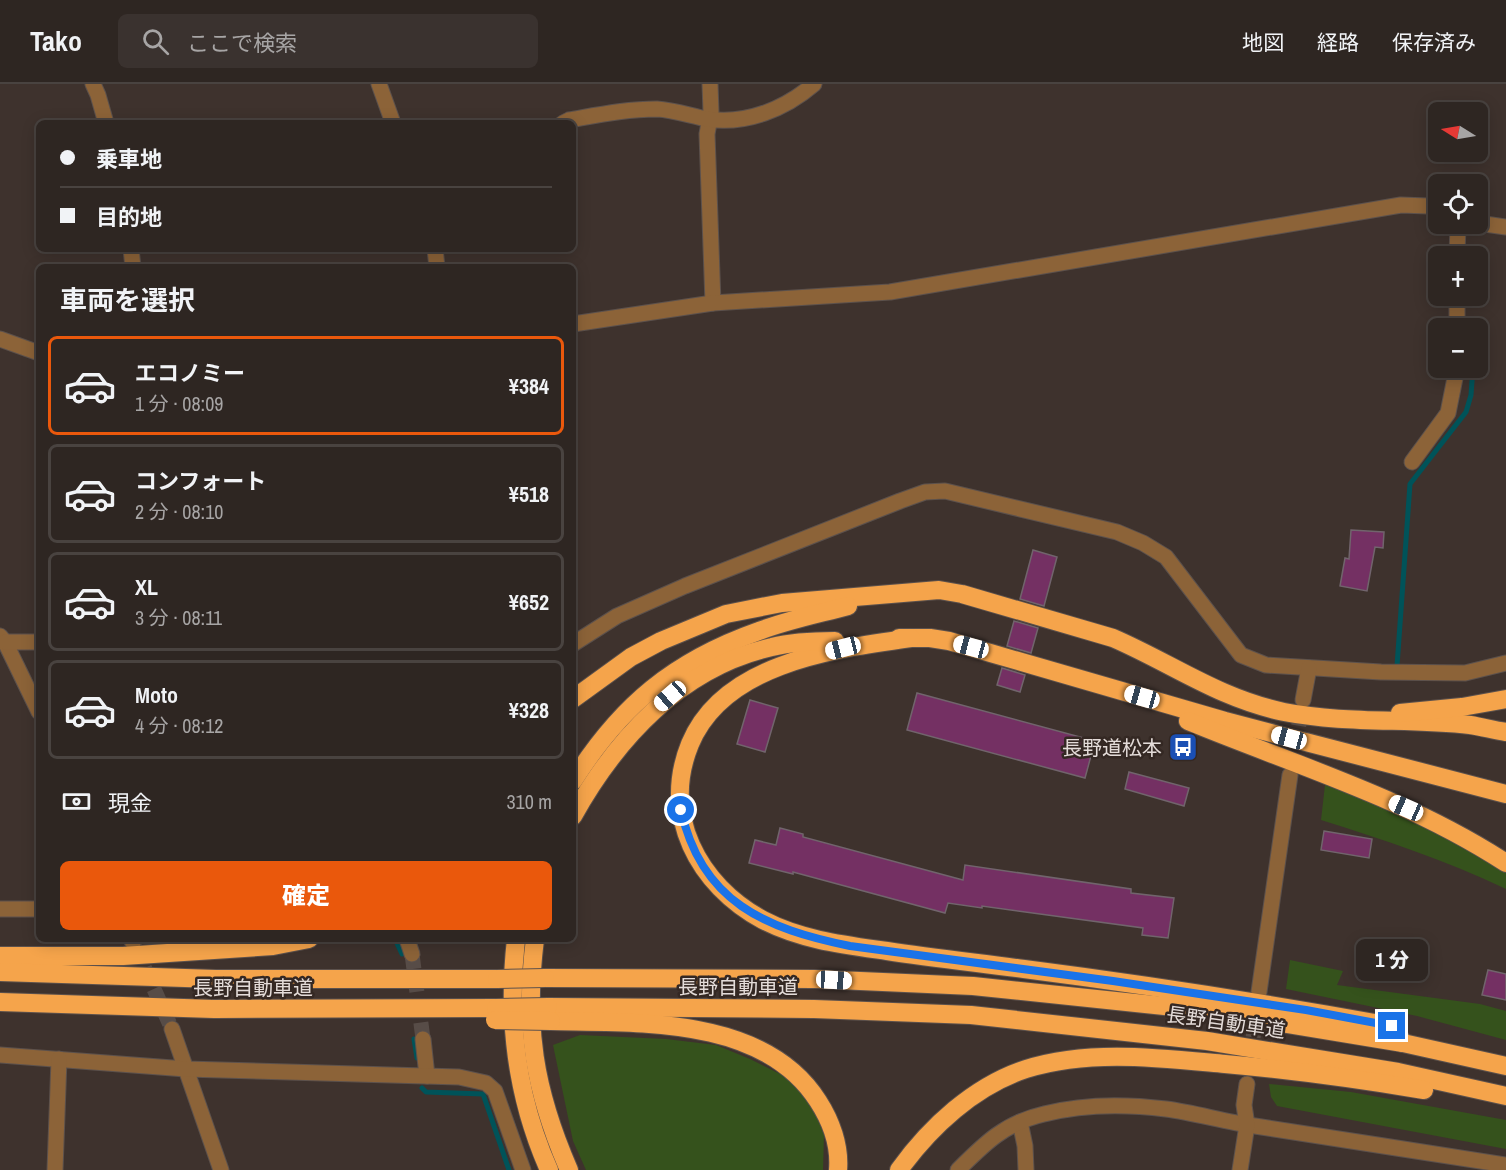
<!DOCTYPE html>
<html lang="ja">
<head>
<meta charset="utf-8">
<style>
  :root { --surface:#2e2622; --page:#3a322f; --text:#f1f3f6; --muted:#a7a5a5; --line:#494340; --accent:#ea580c }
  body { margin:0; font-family:"Archivo Narrow","Noto Sans JP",sans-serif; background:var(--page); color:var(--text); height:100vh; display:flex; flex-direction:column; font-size:22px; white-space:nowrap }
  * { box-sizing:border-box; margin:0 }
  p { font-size:20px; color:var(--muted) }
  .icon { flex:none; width:33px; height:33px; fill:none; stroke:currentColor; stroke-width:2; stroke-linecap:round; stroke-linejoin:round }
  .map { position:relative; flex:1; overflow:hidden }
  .panel { position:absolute; left:36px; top:180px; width:540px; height:678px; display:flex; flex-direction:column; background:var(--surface); border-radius:9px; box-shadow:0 3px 15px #0003,0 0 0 2px var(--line) }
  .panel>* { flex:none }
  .top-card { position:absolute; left:36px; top:36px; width:540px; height:132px; border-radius:9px; box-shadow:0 3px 15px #0003,0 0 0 2px var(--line); display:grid; align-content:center; height:132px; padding:0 24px; background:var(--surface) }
  .needle { width:39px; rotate:281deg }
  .fabs { position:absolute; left:1428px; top:18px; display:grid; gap:12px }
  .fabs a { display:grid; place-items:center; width:60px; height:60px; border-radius:9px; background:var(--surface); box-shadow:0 3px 15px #0003,0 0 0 2px var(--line); font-size:30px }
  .end { position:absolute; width:27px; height:27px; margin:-14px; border:8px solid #1a73e8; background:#fff; box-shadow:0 0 0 3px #fff }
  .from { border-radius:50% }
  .bubble { position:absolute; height:42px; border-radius:9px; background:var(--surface); box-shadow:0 3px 15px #0003,0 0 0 2px var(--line); font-size:20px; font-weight:800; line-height:42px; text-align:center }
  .car { position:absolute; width:18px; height:36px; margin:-18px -9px; border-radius:8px; box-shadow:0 0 4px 2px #0007; background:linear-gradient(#fff 24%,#345 0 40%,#fff 0 76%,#345 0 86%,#fff 0) }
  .top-card b { display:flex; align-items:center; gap:21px; height:57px; font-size:22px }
  .top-card b+b { border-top:2px solid var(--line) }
  .top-card i { width:15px; height:15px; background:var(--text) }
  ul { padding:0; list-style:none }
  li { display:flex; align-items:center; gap:18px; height:99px; margin:0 12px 9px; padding:0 12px; border:3px solid var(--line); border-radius:9px }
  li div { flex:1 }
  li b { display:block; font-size:22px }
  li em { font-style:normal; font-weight:800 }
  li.on { border-color:var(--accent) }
  li>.icon { width:54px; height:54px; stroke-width:1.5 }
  h2 { padding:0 24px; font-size:27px; line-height:72px }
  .pay { display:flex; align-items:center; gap:15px; height:66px; padding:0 24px; font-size:22px }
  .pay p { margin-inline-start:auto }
  .primary-button { display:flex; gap:12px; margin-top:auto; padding:12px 24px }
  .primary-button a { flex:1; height:69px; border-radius:9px; background:var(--accent); color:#fff; font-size:24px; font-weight:800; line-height:69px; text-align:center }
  header { display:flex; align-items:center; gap:36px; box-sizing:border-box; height:84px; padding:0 30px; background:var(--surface); border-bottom:2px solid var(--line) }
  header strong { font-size:28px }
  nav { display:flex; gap:33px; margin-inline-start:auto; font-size:21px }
  .search { width:420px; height:54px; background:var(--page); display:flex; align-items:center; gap:15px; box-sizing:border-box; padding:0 21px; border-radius:9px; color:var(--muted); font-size:22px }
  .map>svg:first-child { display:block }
</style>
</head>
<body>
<header>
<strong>Tako</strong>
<div class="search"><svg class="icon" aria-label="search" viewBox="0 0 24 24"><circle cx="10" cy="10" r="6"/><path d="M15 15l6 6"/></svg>ここで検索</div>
<nav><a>地図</a><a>経路</a><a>保存済み</a></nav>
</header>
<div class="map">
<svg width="1506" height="1086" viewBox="0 0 1506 1086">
  <rect width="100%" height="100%" fill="#3e322d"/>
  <g fill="#35521c">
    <path d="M1325,701C1388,723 1448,753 1506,787V805C1445,776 1385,756 1321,736Z"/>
    <path d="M1290,876L1343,887L1337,901L1480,920L1506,927V956L1417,932L1286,905Z"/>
    <path d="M580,951L666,955L716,961L750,975L786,993L812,1021L824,1051L823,1086H586L573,1057L553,961Z"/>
    <path d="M1269,1000L1351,1008L1506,1036V1065L1277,1022L1271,1013Z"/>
  </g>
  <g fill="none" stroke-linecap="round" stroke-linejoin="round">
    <g stroke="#005359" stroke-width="5">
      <path d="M1397,582L1410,400L1466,328L1471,311L1473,284"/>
      <path d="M395,855L402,870"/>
      <path d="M414,955L417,974"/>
      <path d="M422,1004L426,1008L483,1010L509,1086"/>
    </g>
  </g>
  <g fill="#743063" stroke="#71646c" stroke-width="1.5">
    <path d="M1351,446L1384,448L1383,464L1375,463L1367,507L1340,502L1345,474L1349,475Z"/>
    <path d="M1033,466L1057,473L1044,522L1020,515Z"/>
    <path d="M1014,537L1038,544L1031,569L1007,562Z"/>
    <path d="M1002,584L1025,591L1020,608L997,601Z"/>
    <path d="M917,609L1095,657L1085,694L907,646Z"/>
    <path d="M750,616L778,624L765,668L737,660Z"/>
    <path d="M1129,688L1189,704L1184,722L1125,705Z"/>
    <path d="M780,744L803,750V753L963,796L965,781L1131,805V809L1174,814L1168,854L1142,851L1143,844L982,822V824L948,819L945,829L793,788V790L749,779L755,756L776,761Z"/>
    <path d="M1324,747L1372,755L1369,774L1321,766Z"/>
    <path d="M1488,886L1506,890V916L1482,911Z"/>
  </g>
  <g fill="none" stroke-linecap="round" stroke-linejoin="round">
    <g stroke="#574c47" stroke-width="15" stroke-dasharray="15 8" stroke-linecap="butt">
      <path d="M1291,687L1302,622"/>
      <path d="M135,863L172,945"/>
      <path d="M412,870L423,955"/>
      <path d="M1250,976L1257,925"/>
    </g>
    <g stroke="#5c514c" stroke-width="17">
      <g id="minor">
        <path d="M93,0L98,11L106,39"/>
        <path d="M379,0L393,39"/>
        <path d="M710,0L711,28L707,50L713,219"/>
        <path d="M563,39L569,36C598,31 627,25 657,25C674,26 691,32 707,35C746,41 785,25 814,0"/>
        <path d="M1478,139L1506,143"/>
        <path d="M131,165L133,183"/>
        <path d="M435,165L437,183"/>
        <path d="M1457,172L1458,140"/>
        <path d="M1457,212V244"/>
        <path d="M573,240L713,219L890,208L1401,121L1428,122L1438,128"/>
        <path d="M0,255L39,269"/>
        <path d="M1412,378L1448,329L1457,284"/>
        <path d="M0,552L5,558L39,628"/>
        <path d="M5,558H39"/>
        <path d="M573,560L617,532L685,502L900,417L925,408L945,407L1117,448L1143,459L1166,473L1241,571L1266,581L1381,588L1465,589L1506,579"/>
        <path d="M1303,616L1309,584"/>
        <path d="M0,825H39"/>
        <path d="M131,855L133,859"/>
        <path d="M407,855L412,870"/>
        <path d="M1259,908L1290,691"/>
        <path d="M172,945L221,1086"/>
        <path d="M423,955L427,992"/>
        <path d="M0,971L186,985L459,993L486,999L495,1007L523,1086"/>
        <path d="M1020,1038L1025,1062L1026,1086"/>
        <path d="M55,1086L59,975"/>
        <path d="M958,1086C985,1059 1005,1039 1044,1030C1083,1020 1126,1020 1166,1025C1196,1029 1225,1038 1255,1042C1339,1055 1422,1068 1506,1081"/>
        <path d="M1240,1086L1247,1041L1244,1021L1247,1000"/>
      </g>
    </g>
    <g stroke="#5c514c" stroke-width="20">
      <g id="motorway">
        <path d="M899,554H930L949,557L1225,637L1506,710"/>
        <path d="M911,554C836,565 724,578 690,660C661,731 698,801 763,836C801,856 845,861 887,867C933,874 979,879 1024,885C1148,901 1270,920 1392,942L1403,959"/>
        <path d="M573,615L631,573L661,557L726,530L782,519L939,506L962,510L1113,554C1173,580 1218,614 1284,628C1346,640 1408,634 1470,641C1482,643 1494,646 1506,648"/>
        <path d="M1400,629L1462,623L1506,615"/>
        <path d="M1188,637C1295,681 1408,715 1506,779"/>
        <path d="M573,697C621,621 674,577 759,547C788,536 818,530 848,522"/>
        <path d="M573,732C616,655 681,583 772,563C792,558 814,557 835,557"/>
        <path d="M516,855C507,935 516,1012 549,1086"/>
        <path d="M535,855C524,942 534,1006 569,1086"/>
        <path d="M0,872H123L273,862L309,855"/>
        <path d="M0,888L216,895H497"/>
        <path d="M545,894L815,895L973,902L1202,926L1403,959L1506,982"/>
        <path d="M0,918L214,925L496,924"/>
        <path d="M548,923L814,925L971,931L1207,957L1398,988L1506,1012"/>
        <path d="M551,937C639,939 764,932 818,1017C831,1037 840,1062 838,1086"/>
        <path d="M899,1086C930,1043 974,1002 1026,985C1089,965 1160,974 1225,980C1292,986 1358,995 1424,1006"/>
      </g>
    </g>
    <use href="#minor" stroke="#8c6338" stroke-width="15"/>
    <use href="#motorway" stroke="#f5a44b" stroke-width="18"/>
    <g stroke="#5c514c" stroke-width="20" stroke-linecap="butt">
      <g id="motorway-bridge">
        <path d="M497,895L545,894"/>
        <path d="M496,924L548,923"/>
        <path d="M495,936L551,937"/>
      </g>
    </g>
    <use href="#motorway-bridge" stroke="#f5a44b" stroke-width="18"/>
  </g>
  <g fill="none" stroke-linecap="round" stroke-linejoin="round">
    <path stroke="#1a73e8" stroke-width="8" d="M681,726C701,818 766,845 850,862L1113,897L1306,926L1392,942"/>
  </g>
  <defs>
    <g id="bus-square" transform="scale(1.5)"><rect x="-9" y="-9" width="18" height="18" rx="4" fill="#1a4fb4" stroke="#342823"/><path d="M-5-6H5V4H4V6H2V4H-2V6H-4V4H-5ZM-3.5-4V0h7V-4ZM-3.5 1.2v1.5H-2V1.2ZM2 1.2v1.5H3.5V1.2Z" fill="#fff"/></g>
  </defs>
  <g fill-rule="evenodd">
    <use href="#bus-square" x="1183" y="663"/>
  </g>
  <g text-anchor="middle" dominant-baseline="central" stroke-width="5" stroke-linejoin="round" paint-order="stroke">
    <g font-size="20" fill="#e4dcd9" stroke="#342823" text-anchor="end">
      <text x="1162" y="663">長野道松本</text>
    </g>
    <g font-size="20" fill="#e4dcd9" stroke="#342823">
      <text x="738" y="902">長野自動車道</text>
      <text x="253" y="903">長野自動車道</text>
      <text transform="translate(1226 938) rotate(8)">長野自動車道</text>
    </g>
  </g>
</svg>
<div class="fabs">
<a><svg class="needle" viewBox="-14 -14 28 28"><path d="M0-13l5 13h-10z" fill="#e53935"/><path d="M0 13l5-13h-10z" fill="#a7a5a5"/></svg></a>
<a><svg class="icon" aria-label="locate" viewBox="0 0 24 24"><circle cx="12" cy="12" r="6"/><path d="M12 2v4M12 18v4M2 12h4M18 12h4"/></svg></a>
<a>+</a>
<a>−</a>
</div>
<i class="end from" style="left:681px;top:726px"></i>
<i class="end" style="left:1392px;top:942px"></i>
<div class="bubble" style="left:1356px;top:855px;width:72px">1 分</div>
<i class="car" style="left:971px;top:563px;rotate:285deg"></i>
<i class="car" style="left:843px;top:564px;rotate:256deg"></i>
<i class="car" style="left:670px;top:612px;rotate:229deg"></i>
<i class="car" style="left:1142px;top:613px;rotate:286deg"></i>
<i class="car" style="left:1289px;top:654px;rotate:285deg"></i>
<i class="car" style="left:1406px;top:724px;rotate:294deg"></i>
<i class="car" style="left:834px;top:896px;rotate:93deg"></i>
<div class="top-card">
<b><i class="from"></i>乗車地</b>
<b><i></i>目的地</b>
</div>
<section class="panel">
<h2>車両を選択</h2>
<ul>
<li class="on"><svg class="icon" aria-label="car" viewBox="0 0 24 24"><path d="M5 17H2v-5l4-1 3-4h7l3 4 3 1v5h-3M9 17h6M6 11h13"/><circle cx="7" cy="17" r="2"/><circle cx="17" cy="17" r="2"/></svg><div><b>エコノミー</b><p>1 分 · 08:09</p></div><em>¥384</em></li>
<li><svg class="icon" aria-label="car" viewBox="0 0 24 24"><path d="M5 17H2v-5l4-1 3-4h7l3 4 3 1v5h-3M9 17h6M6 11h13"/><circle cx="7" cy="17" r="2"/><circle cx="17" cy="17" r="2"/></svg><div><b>コンフォート</b><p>2 分 · 08:10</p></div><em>¥518</em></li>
<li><svg class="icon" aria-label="car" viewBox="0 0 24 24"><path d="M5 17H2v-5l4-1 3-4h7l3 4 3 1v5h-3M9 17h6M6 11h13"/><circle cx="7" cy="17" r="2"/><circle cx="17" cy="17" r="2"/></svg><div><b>XL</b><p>3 分 · 08:11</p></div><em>¥652</em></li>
<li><svg class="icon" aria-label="car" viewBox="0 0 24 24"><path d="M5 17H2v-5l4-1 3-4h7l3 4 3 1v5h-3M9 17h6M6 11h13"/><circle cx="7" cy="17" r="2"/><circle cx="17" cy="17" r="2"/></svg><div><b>Moto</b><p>4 分 · 08:12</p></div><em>¥328</em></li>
</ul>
<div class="pay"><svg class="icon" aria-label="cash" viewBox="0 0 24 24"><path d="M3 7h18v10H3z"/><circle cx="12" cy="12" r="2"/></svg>現金<p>310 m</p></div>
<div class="primary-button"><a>確定</a></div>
</section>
</div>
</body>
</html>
